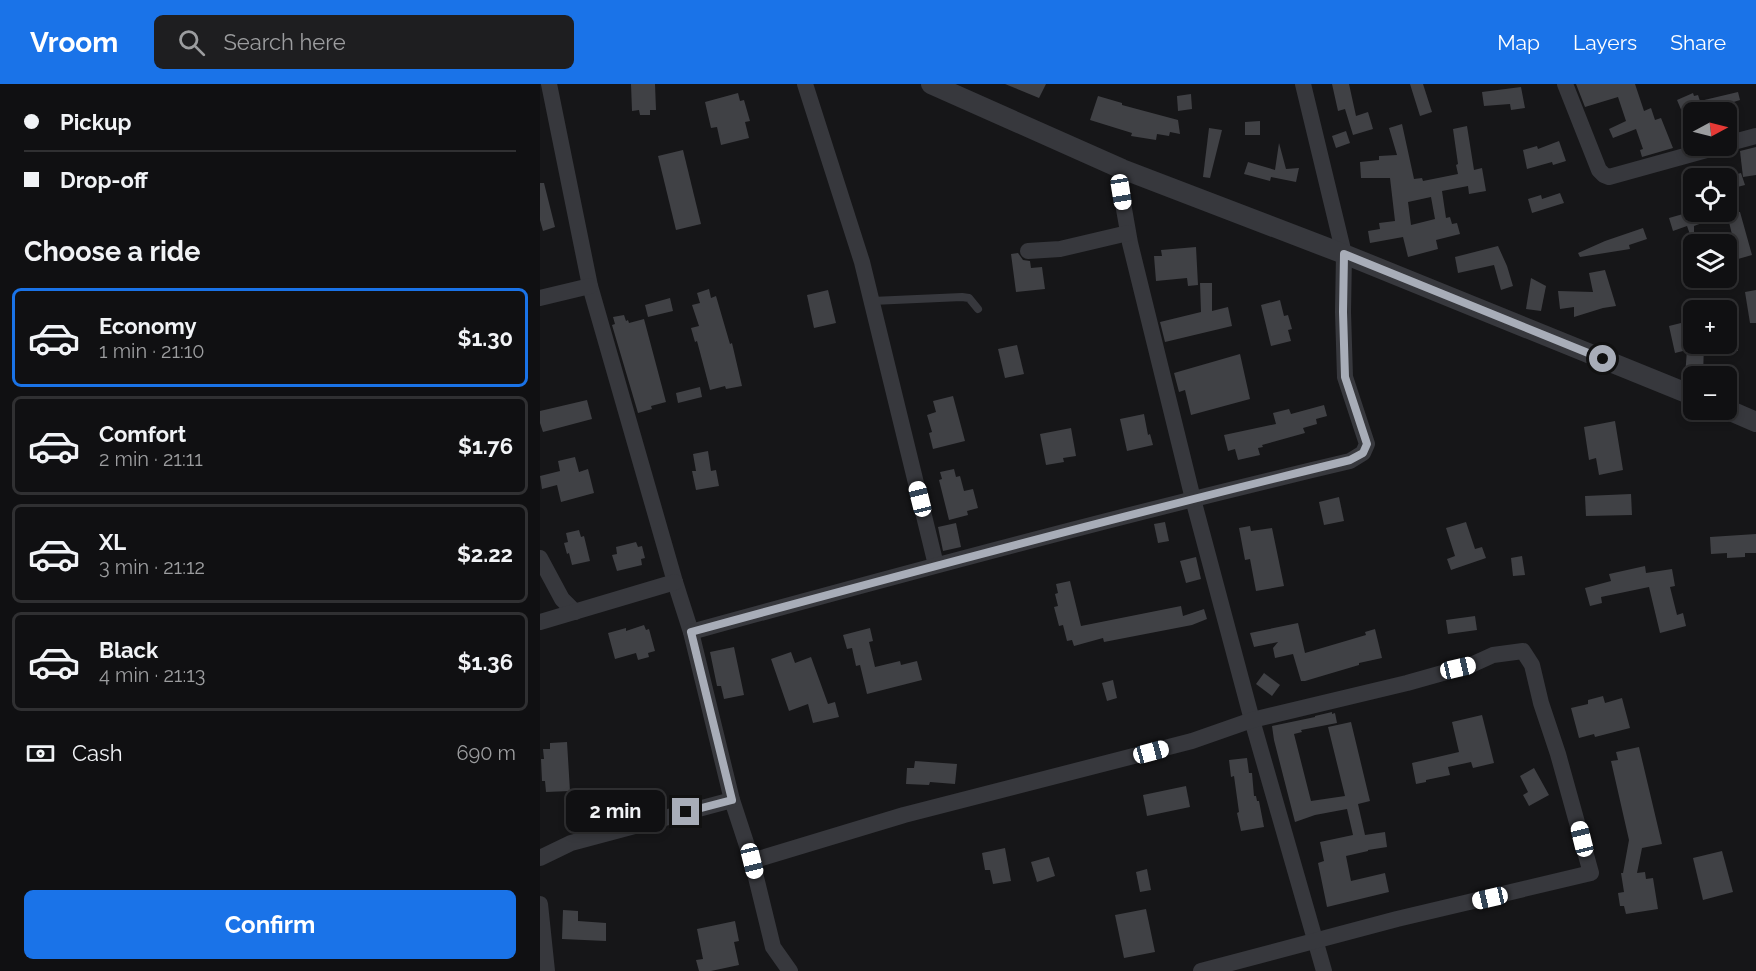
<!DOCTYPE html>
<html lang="en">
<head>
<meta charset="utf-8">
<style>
  :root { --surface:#101012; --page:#1e1e20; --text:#f1f3f6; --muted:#9c9d9f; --line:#303032; --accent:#1a73e8 }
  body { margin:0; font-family:Raleway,sans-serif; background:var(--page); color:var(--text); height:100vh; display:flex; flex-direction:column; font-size:22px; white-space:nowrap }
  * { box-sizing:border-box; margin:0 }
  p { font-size:20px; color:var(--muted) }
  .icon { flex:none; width:33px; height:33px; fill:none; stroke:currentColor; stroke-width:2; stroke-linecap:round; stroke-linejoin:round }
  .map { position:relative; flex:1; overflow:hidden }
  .drawer { display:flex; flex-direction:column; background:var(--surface); width:540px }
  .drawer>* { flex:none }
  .top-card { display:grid; align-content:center; height:132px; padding:0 24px; background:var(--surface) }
  .needle { width:39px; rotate:83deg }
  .fabs { position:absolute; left:1143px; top:18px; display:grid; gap:12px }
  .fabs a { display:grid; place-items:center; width:54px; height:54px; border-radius:9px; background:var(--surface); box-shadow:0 3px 9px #0003,0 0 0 2px var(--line); font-size:30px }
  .end { position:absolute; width:27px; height:27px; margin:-14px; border:8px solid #a8adb8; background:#111; box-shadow:0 0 0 3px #111 }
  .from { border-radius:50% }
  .bubble { position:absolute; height:42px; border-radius:9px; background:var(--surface); box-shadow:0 3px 9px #0003,0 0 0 2px var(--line); font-size:20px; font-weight:700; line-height:42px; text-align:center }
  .car { position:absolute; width:18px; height:36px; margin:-18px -9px; border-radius:8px; box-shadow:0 0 4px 2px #0007; background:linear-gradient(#fff 24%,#345 0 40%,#fff 0 76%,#345 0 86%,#fff 0) }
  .top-card b { display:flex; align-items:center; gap:21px; height:57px; font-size:22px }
  .top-card b+b { border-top:2px solid var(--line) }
  .top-card i { width:15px; height:15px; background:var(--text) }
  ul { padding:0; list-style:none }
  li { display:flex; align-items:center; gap:18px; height:99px; margin:0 12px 9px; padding:0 12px; border:3px solid var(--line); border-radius:9px }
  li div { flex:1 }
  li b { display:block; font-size:22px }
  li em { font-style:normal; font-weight:700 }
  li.active { border-color:var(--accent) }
  li>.icon { width:54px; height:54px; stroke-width:1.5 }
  h2 { padding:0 24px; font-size:27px; line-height:72px }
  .pay { display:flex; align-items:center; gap:15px; height:66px; padding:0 24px; font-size:22px }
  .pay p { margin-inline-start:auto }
  .cta { display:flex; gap:12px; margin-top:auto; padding:12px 24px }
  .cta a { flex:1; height:69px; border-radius:9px; background:var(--accent); color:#fff; font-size:24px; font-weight:700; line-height:69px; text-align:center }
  header { display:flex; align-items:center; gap:36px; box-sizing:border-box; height:84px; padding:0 30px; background:var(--accent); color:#fff }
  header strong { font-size:28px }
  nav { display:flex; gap:33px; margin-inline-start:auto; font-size:21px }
  .search { width:420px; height:54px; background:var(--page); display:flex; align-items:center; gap:15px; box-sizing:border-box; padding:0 21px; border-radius:9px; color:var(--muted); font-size:22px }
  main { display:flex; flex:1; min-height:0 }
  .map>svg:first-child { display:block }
</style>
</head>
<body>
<header>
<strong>Vroom</strong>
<div class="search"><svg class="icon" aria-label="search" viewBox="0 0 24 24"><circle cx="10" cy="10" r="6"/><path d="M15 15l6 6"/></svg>Search here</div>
<nav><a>Map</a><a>Layers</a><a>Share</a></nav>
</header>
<main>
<section class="drawer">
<div class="top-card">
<b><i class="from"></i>Pickup</b>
<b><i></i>Drop-off</b>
</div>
<h2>Choose a ride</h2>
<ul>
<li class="active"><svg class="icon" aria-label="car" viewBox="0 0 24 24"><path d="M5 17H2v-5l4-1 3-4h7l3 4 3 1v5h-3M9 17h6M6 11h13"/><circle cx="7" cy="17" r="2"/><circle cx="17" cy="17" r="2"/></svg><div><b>Economy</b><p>1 min · 21:10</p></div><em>$1.30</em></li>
<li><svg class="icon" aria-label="car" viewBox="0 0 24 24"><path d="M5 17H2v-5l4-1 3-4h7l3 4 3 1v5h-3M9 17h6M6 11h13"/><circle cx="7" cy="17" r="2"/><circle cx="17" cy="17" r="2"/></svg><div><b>Comfort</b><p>2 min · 21:11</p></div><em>$1.76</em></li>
<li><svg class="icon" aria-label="car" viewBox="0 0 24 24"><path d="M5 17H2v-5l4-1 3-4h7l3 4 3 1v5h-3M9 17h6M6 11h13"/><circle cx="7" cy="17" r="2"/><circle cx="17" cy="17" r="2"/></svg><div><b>XL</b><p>3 min · 21:12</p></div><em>$2.22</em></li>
<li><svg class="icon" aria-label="car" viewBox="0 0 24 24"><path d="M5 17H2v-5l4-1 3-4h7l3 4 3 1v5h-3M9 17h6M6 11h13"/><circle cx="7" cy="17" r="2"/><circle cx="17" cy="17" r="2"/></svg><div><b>Black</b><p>4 min · 21:13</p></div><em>$1.36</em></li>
</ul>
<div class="pay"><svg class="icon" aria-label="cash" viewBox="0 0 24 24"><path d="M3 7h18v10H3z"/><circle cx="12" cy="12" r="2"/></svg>Cash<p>690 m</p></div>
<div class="cta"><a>Confirm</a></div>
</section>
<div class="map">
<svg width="1216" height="887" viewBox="0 0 1216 887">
  <rect width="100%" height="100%" fill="#161618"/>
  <g fill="#404145" fill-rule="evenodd">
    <path d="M91,0H115L116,26H110V31H100L99,26L92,27Z"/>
    <path d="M465,0H506L499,14Z"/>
    <path d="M792,0H809L816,32L828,28L833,45L813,51L805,25L798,27Z"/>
    <path d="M870,0H883L892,28L880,32Z"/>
    <path d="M1036,0H1095L1104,27L1111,24L1115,36L1121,34L1133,64L1102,73L1100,66L1103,65L1096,45L1073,54L1069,45L1086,37L1078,13L1045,23Z"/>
    <path d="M981,3L985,24L971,26L970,20L944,22L942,8Z"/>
    <path d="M1198,8L1200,16L1162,28H1154L1153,54L1137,16L1153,9L1154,12L1158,11L1160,17Z"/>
    <path d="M198,9L200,17L204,16L210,37L205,38L209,54L181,61L177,43L171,44L165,18Z"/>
    <path d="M651,10L652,25L638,27L637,12Z"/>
    <path d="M558,12L582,19V21L638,36L640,50L630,48L629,52L617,50L616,56L591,52L592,49L550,36Z"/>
    <path d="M720,37V51H705V38Z"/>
    <path d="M862,40L874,95L882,94L883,97L918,90L916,81L918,80L913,45L927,42L934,86L942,84L946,107L929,110L928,102L902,107L906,134L910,133L912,140L917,139L920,150L896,156L898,165L868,173L863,153L830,159L828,147L840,145L839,139L855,137L850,94H821L820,78L839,76V72L857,71L849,44ZM891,113L895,135L871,141L868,118Z"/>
    <path d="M669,44L682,46L670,94L663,93Z"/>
    <path d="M806,47L810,59L796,64L792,52Z"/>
    <path d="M1019,57L1026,77L1013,81L1012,78L987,85L983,66L997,62L998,65Z"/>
    <path d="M739,59L746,85L759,84L756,98L731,93L730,97L704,90L708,78L735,86Z"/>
    <path d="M1216,63V91L1203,93L1200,67Z"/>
    <path d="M143,66L161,140L136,146L118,72Z"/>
    <path d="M1201,89L1205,101L1186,106V93Z"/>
    <path d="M0,99H4L15,143L3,147L0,136Z"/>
    <path d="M1020,109L1024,119L992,129L988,115L1001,111L1002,115Z"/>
    <path d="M1154,122V128H1200L1212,171L1198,175L1188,134L1172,139L1170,136L1154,142V156H1152L1147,142L1133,147L1129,134L1143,130L1141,126Z"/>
    <path d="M1103,144L1107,155L1089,161L1090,165L1040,173L1038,169L1065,157Z"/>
    <path d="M958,162L967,182L973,202L961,206L954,181L918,189L915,173Z"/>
    <path d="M656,163L658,201L648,202L647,194L616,197L614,172H622L621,166Z"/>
    <path d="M478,169L483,176L490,177L491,184L502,183L505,205L476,208L471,170Z"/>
    <path d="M1065,186L1076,222L1063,224L1034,233V223L1020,225L1018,207L1053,208L1049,189Z"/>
    <path d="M991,194L1006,202L1001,227L986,225Z"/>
    <path d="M660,199H672V227L688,223L692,242L625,258L620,238L661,228Z"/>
    <path d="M169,205L171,214L176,212L190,260L192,259L202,302L186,305L185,302L170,306L157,257L155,258L151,244L159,242L152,221L160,219L157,209Z"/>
    <path d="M288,206L296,239L274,244L267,211Z"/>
    <path d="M1216,206V239H1210L1205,208Z"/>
    <path d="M130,214L133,227L108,233L105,221Z"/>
    <path d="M740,216L744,232L748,231L752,245L748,246L751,257L731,262L721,221Z"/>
    <path d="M84,231L86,237L88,236L89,239L104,235L126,318L111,322L112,325L98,329L72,241L75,240L73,233Z"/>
    <path d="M1194,232L1198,267H1186V233Z"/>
    <path d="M1149,237L1154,260H1164L1163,292H1145L1147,266L1135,269L1129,242Z"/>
    <path d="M477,261L484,290L465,294L458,265Z"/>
    <path d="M700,270L710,315L651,331L645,306L639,308L634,289Z"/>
    <path d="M160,303L162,313L138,319L136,309Z"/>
    <path d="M413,312L425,357L393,365L389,349L392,348L387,331L396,328L393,317Z"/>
    <path d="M47,316L52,335L3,348L0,339V327Z"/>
    <path d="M784,321L787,332L776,335L777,340L763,344L765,349L722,361L723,363L718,364L720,371L698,376L695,365L688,367L684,351L736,340L733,329L749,325L751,330Z"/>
    <path d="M604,330L608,351L610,350L613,361L587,367L580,335Z"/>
    <path d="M1075,337L1083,386L1059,391L1056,374L1049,376L1044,343Z"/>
    <path d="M531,344L536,372L523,374L524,378L506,381L500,350Z"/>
    <path d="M168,367L171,387L176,386L179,402L156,406L152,387H156L153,370Z"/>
    <path d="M35,373L39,388L48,385L54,409L21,418L17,401L2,405L0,392L20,387L18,377Z"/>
    <path d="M414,385L416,393L420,392L424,407L433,405L438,424L427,427L428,431L409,436L399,396L402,395L400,388Z"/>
    <path d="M1091,410L1092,431L1046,432L1045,412Z"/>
    <path d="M799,413L804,437L784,441L779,418Z"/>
    <path d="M625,438L629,457L618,459L614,440Z"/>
    <path d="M926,438L935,465L942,463L946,474L911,486L907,475L915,472L906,444Z"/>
    <path d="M416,439L421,463L403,467L398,443Z"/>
    <path d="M710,442L711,447L732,444L744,502L716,507L710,475L705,476L699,444Z"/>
    <path d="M39,446L41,453L44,452L50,477L32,481L29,469L27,470L24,459L28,458L26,449Z"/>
    <path d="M1216,450V469H1205V473L1187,474V469L1171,470L1170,453Z"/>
    <path d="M96,458L98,463L102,462L105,474L101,475L102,481L77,487L72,471L77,470L76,463Z"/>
    <path d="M982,472L985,491L973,492L971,474Z"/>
    <path d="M656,473L661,495L646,499L640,477Z"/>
    <path d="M1105,482L1106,489L1132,485L1135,502L1130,503L1137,531L1143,529L1146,542L1120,549L1109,503L1061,513L1062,519L1050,522L1045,504L1071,497L1069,490Z"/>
    <path d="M530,497L541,542L641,522L643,532L664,525L667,535L652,541L564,558L563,554L534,562L532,556L527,557L523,541L519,542L514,523L518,522L515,510L518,509L516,500Z"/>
    <path d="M935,532L937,546L908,550L906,536Z"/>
    <path d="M758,539L765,569L826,551L825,548L835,545L842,574L819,579V581L765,597H761L753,570L735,574L733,564L738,558L714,563L710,549Z"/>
    <path d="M104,541L106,546L109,545L115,567L108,569L109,573L98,576L96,569L75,575L68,549L86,544V547Z"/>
    <path d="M330,544L333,557L329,558L335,583L360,577L361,581L377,577L382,596L327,610L320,581L316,582L312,564L307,565L303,551Z"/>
    <path d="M194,563L204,611L184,615L181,602H177L170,568Z"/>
    <path d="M251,568L255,579L271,573L288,620L295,618L299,633L273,639L268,620L249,627L231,575Z"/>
    <path d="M724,589L740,601L732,612L716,600Z"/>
    <path d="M573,596L577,614L567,617L562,599Z"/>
    <path d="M1063,612L1065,619L1082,614L1090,644L1055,653L1054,650L1039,654L1031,624L1048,620V616Z"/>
    <path d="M792,628V630L795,629L797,639L761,646L762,648L754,650L771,717L805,712L788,643L811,638L830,717L818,720L825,751L845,748L847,763L828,766V767L806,772L811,797L845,789L849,808L787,823L778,779L784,777L780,758L813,751L807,725L775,731L755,738L734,656L732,642L775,633V632Z"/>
    <path d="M942,631L954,679L933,684L931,678L908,683L910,691L886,696V698L876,700L872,679L919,668L912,638Z"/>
    <path d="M27,658L30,707L6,708L5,697H2L1,675H4L3,665H10V659Z"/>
    <path d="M1099,663L1122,760L1102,764L1097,789L1105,788L1106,795L1113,794L1118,825L1086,830L1084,822H1080L1078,809L1084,808L1081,789H1083L1089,756L1071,677L1078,676L1076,668Z"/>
    <path d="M707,674L709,689H712L714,712H716L717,717H719L724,743L701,747L697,729L699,728L694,692L691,693L689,676Z"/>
    <path d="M375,677L417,680L415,700L390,698L389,701L366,700L367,684H374Z"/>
    <path d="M994,684L1009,711L989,722L983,711L988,708L980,692Z"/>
    <path d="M646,702L650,723L607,732L603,711Z"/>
    <path d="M465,764L471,797L453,800L450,786H445L442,769Z"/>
    <path d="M1182,767L1193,808L1163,816L1153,774Z"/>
    <path d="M509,773L515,792L497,798L491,778Z"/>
    <path d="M607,785L611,806L600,808L596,788Z"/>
    <path d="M606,825L615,868L584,874L575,831Z"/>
    <path d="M23,826L38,827V837L66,839V857L22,855Z"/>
    <path d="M195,837L199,857L194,858L199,881L171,887H159L156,876L163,875L157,845Z"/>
  </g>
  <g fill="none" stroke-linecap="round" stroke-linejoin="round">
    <path stroke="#37383d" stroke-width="8" d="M332,217L422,213L429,214L438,225"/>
    <g stroke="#37383d" stroke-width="16">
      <path d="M9,0L50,202L135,498L151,548L192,716L212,777L233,863L250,887"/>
      <path d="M265,0L322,178L396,481"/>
      <path d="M1025,0L1059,86L1064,91L1069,93L1181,62"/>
      <path d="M1186,60L1216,52"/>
      <path d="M582,85L581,108L590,159L653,415L712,636L784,887"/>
      <path d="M488,167L520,165L588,149"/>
      <path d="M0,214L50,202"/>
      <path d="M0,474L22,515L35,528"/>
      <path d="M0,538L135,498"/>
      <path d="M151,548C370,488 589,429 810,377L823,369L827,360L805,293L803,228L804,170L763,0"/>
      <path d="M0,774L31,759L192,716"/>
      <path d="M212,777L364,731L652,657L712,636L867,599L931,581L953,571L983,567L992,581L1001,619L1018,670L1051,789L857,835L661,887"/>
      <path d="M0,820L7,887"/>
    </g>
    <g stroke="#37383d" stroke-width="20">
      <path d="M391,0L582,85L804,170L1154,312"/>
      <path d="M1186,325L1216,338"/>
    </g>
  </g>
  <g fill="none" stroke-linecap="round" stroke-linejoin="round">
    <path stroke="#a8adb8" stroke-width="8" d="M146,728L192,716L151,548C370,488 589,430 810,376L823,369L827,360L805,293L803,228L804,170L1063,275"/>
  </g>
</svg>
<div class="fabs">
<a><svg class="needle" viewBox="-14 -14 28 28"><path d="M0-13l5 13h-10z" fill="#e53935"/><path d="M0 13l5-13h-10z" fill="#9c9d9f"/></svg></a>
<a><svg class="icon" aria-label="locate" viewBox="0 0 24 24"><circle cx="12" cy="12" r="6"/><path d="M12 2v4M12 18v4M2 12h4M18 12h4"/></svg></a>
<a><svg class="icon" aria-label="layers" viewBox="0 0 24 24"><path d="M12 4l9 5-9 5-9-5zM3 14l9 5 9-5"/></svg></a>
<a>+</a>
<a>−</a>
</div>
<i class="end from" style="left:1063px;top:275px"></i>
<i class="end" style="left:146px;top:728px"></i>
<div class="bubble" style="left:26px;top:706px;width:99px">2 min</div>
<i class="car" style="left:581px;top:108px;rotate:171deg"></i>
<i class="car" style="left:380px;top:415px;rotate:346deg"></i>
<i class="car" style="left:918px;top:584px;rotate:77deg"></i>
<i class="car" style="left:611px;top:668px;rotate:75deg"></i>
<i class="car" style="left:1042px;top:755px;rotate:346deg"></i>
<i class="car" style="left:212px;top:777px;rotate:166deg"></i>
<i class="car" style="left:950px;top:814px;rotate:257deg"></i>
</div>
</main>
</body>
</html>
